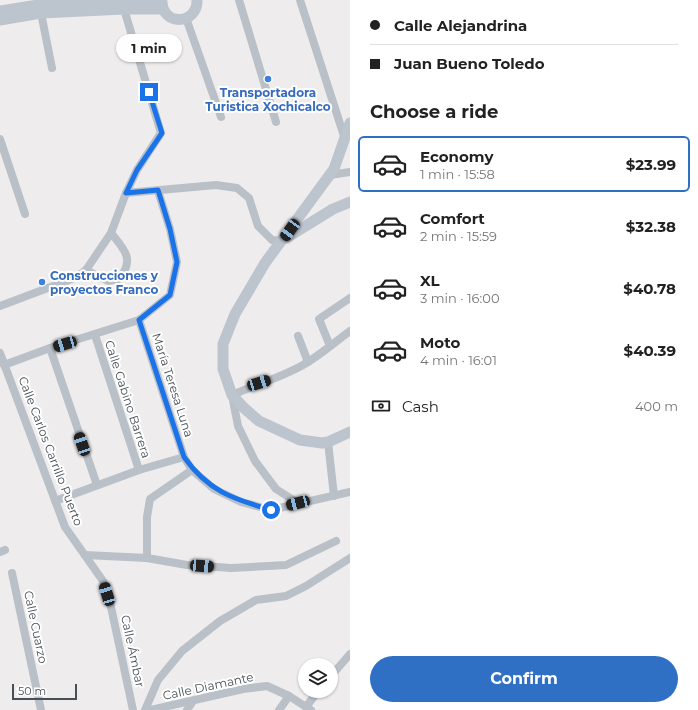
<!DOCTYPE html>
<html lang="en">
<head>
<meta charset="utf-8">
<style>
  :root { --surface:#fff; --page:#f2f2f2; --text:#222; --muted:#767676; --line:#e0e0e0; --accent:#2f70c5 }
  body { margin:0; font-family:Montserrat,sans-serif; background:var(--page); color:var(--text); height:100vh; display:flex; flex-direction:column; font-size:15px; white-space:nowrap }
  * { box-sizing:border-box; margin:0 }
  p { font-size:13px; color:var(--muted) }
  .icon { flex:none; width:22px; height:22px; fill:none; stroke:currentColor; stroke-width:2; stroke-linecap:round; stroke-linejoin:round }
  .map { position:relative; flex:1; overflow:hidden }
  .details { display:flex; flex-direction:column; background:var(--surface); width:348px }
  .details>* { flex:none }
  .top-card { display:grid; align-content:center; height:88px; padding:0 20px; background:var(--surface) }
  .fabs { position:absolute; left:298px; top:658px; display:grid; gap:8px }
  .fabs a { display:grid; place-items:center; width:40px; height:40px; border-radius:50%; background:var(--surface); box-shadow:0 1px 3px #0004; font-size:20px }
  .scale { position:absolute; left:12px; bottom:10px; width:65px; box-sizing:border-box; padding-left:4px; border:2px solid #474f57; border-top:0; font-size:11px; line-height:14px; white-space:nowrap; color:#474f57; -webkit-text-stroke:3px #fff; paint-order:stroke }
  .end { position:absolute; width:18px; height:18px; margin:-9px; border:5px solid #1a73e8; background:#fff; box-shadow:0 0 0 2px #fff }
  .from { border-radius:50% }
  .bubble { position:absolute; height:28px; border-radius:14px; background:var(--surface); box-shadow:0 1px 3px #0004; font-size:13px; font-weight:700; line-height:28px; text-align:center }
  .car { position:absolute; width:12px; height:24px; margin:-12px -6px; border-radius:5px; box-shadow:0 0 3px 1px #0007; background:linear-gradient(#222 24%,#8ab4d8 0 40%,#222 0 76%,#8ab4d8 0 86%,#222 0) }
  .top-card b { display:flex; align-items:center; gap:14px; height:38px; font-size:15px }
  .top-card b+b { border-top:1px solid var(--line) }
  .top-card i { width:10px; height:10px; background:var(--text) }
  ul { padding:0; list-style:none }
  li { display:flex; align-items:center; gap:12px; height:56px; margin:0 8px 6px; padding:0 12px; border:2px solid transparent; border-radius:6px }
  li div { flex:1 }
  li b { display:block; font-size:15px }
  li em { font-style:normal; font-weight:700 }
  li.selected { border-color:var(--accent) }
  li>.icon { width:36px; height:36px; stroke-width:1.5 }
  h2 { padding:0 20px; font-size:18px; line-height:48px }
  .pay { display:flex; align-items:center; gap:10px; height:44px; padding:0 20px; font-size:15px }
  .pay p { margin-inline-start:auto }
  .primary-button { display:flex; gap:8px; margin-top:auto; padding:8px 20px }
  .primary-button a { flex:1; height:46px; border-radius:24px; background:var(--accent); color:#fff; font-size:16px; font-weight:700; line-height:46px; text-align:center }
  main { display:flex; flex:1; min-height:0 }
  .map>svg:first-child { display:block }
</style>
</head>
<body>
<main>
<div class="map">
<svg width="350" height="710" viewBox="0 0 350 710">
  <rect width="100%" height="100%" fill="#eeecec"/>
  <g fill="none" stroke-linecap="round" stroke-linejoin="round">
    <g stroke="#b9c0c7" stroke-width="8">
      <path d="M239,0L276,122"/>
      <path d="M300,0L344,136"/>
      <path d="M41,13L52,68"/>
      <path d="M186,18L221,117"/>
      <path d="M0,139L25,214"/>
      <path d="M330,175L350,172"/>
      <path d="M126,193L216,185L237,188L249,198L258,226L272,240L282,241"/>
      <path d="M86,270L108,281L119,279C135,260 125,250 111,233"/>
      <path d="M0,306L77,277L86,270L111,233L126,193L137,170L161,133L124,9"/>
      <path d="M139,320L184,457L192,470L214,489L241,502L271,510L350,492"/>
      <path d="M95,335L139,470"/>
      <path d="M298,336L308,362"/>
      <path d="M330,346L319,319L350,298"/>
      <path d="M50,348L97,485"/>
      <path d="M0,353L65,527L103,581L111,607L133,710"/>
      <path d="M4,365L50,348L139,320L170,295L177,262L170,229L158,191"/>
      <path d="M328,442L334,496"/>
      <path d="M55,501L139,470L184,457"/>
      <path d="M298,503L276,489L255,461L238,426L232,395C255,385 280,378 303,365C319,356 335,342 350,331"/>
      <path d="M0,552L5,550"/>
      <path d="M85,555L147,558L187,565L231,568L286,565L336,541"/>
      <path d="M147,558V517L150,499L192,470"/>
      <path d="M12,573L41,710"/>
      <path d="M331,676L350,654"/>
      <path d="M306,707L318,691"/>
      <path d="M145,710L158,680L182,651L220,621L256,600L286,596L306,586L350,558"/>
      <path d="M151,710L243,689L267,686L289,696L311,710"/>
      <path d="M187,710L193,701"/>
      <path d="M279,710L289,696"/>
    </g>
    <g stroke="#bcc4ce" stroke-width="11">
      <path d="M162,2C163,27 198,24 197,0"/>
      <path d="M0,11L38,5L159,0"/>
      <path d="M0,20L41,13L124,9H163"/>
      <path d="M350,123L334,169L265,263L235,314L223,344V369L232,395L244,408L259,421L300,440L322,443L328,442L350,432"/>
      <path d="M286,238L333,209L350,202"/>
    </g>
  </g>
  <g fill="none" stroke-linecap="round" stroke-linejoin="round">
    <path stroke="#1a73e8" stroke-width="5" d="M149,92L162,133L137,170L126,193L158,190L170,229L177,262L170,295L139,320L184,457C208,491 233,499 271,510"/>
  </g>
  <g fill="#3f7fe0" stroke="#fff" stroke-width="1.5">
    <circle cx="268" cy="79" r="4"/>
    <circle cx="42" cy="282" r="4"/>
  </g>
  <g text-anchor="middle" dominant-baseline="central" stroke-width="4" stroke-linejoin="round" paint-order="stroke">
    <g font-size="12" font-weight="bold" fill="#366cbe" stroke="#fff">
      <text x="268" y="92">Transportadora<tspan x="268" dy="14">Turistica Xochicalco</tspan></text>
      <text x="50" y="275" text-anchor="start">Construcciones y<tspan x="50" dy="14">proyectos Franco</tspan></text>
    </g>
    <g font-size="12" fill="#474f57" stroke="#fff">
      <text transform="translate(173 385) rotate(72)">María Teresa Luna</text>
      <text transform="translate(128 399) rotate(72)">Calle Gabino Barrera</text>
      <text transform="translate(51 451) rotate(69)">Calle Carlos Carrillo Puerto</text>
      <text transform="translate(36 627) rotate(78)">Calle Cuarzo</text>
      <text transform="translate(133 651) rotate(78)">Calle Ámbar</text>
      <text transform="translate(208 686) rotate(-12)">Calle Diamante</text>
    </g>
  </g>
</svg>
<div class="fabs">
<a><svg class="icon" aria-label="layers" viewBox="0 0 24 24"><path d="M12 4l9 5-9 5-9-5zM3 14l9 5 9-5"/></svg></a>
</div>
<div class="scale">50 m</div>
<i class="end from" style="left:271px;top:510px"></i>
<i class="end" style="left:149px;top:92px"></i>
<div class="bubble" style="left:116px;top:34px;width:66px">1 min</div>
<i class="car" style="left:290px;top:230px;rotate:216deg"></i>
<i class="car" style="left:65px;top:344px;rotate:254deg"></i>
<i class="car" style="left:259px;top:383px;rotate:73deg"></i>
<i class="car" style="left:82px;top:444px;rotate:341deg"></i>
<i class="car" style="left:298px;top:503px;rotate:255deg"></i>
<i class="car" style="left:202px;top:566px;rotate:94deg"></i>
<i class="car" style="left:107px;top:594px;rotate:343deg"></i>
</div>
<section class="details">
<div class="top-card">
<b><i class="from"></i>Calle Alejandrina</b>
<b><i></i>Juan Bueno Toledo</b>
</div>
<h2>Choose a ride</h2>
<ul>
<li class="selected"><svg class="icon" aria-label="car" viewBox="0 0 24 24"><path d="M5 17H2v-5l4-1 3-4h7l3 4 3 1v5h-3M9 17h6M6 11h13"/><circle cx="7" cy="17" r="2"/><circle cx="17" cy="17" r="2"/></svg><div><b>Economy</b><p>1 min · 15:58</p></div><em>$23.99</em></li>
<li><svg class="icon" aria-label="car" viewBox="0 0 24 24"><path d="M5 17H2v-5l4-1 3-4h7l3 4 3 1v5h-3M9 17h6M6 11h13"/><circle cx="7" cy="17" r="2"/><circle cx="17" cy="17" r="2"/></svg><div><b>Comfort</b><p>2 min · 15:59</p></div><em>$32.38</em></li>
<li><svg class="icon" aria-label="car" viewBox="0 0 24 24"><path d="M5 17H2v-5l4-1 3-4h7l3 4 3 1v5h-3M9 17h6M6 11h13"/><circle cx="7" cy="17" r="2"/><circle cx="17" cy="17" r="2"/></svg><div><b>XL</b><p>3 min · 16:00</p></div><em>$40.78</em></li>
<li><svg class="icon" aria-label="car" viewBox="0 0 24 24"><path d="M5 17H2v-5l4-1 3-4h7l3 4 3 1v5h-3M9 17h6M6 11h13"/><circle cx="7" cy="17" r="2"/><circle cx="17" cy="17" r="2"/></svg><div><b>Moto</b><p>4 min · 16:01</p></div><em>$40.39</em></li>
</ul>
<div class="pay"><svg class="icon" aria-label="cash" viewBox="0 0 24 24"><path d="M3 7h18v10H3z"/><circle cx="12" cy="12" r="2"/></svg>Cash<p>400 m</p></div>
<div class="primary-button"><a>Confirm</a></div>
</section>
</main>
</body>
</html>
